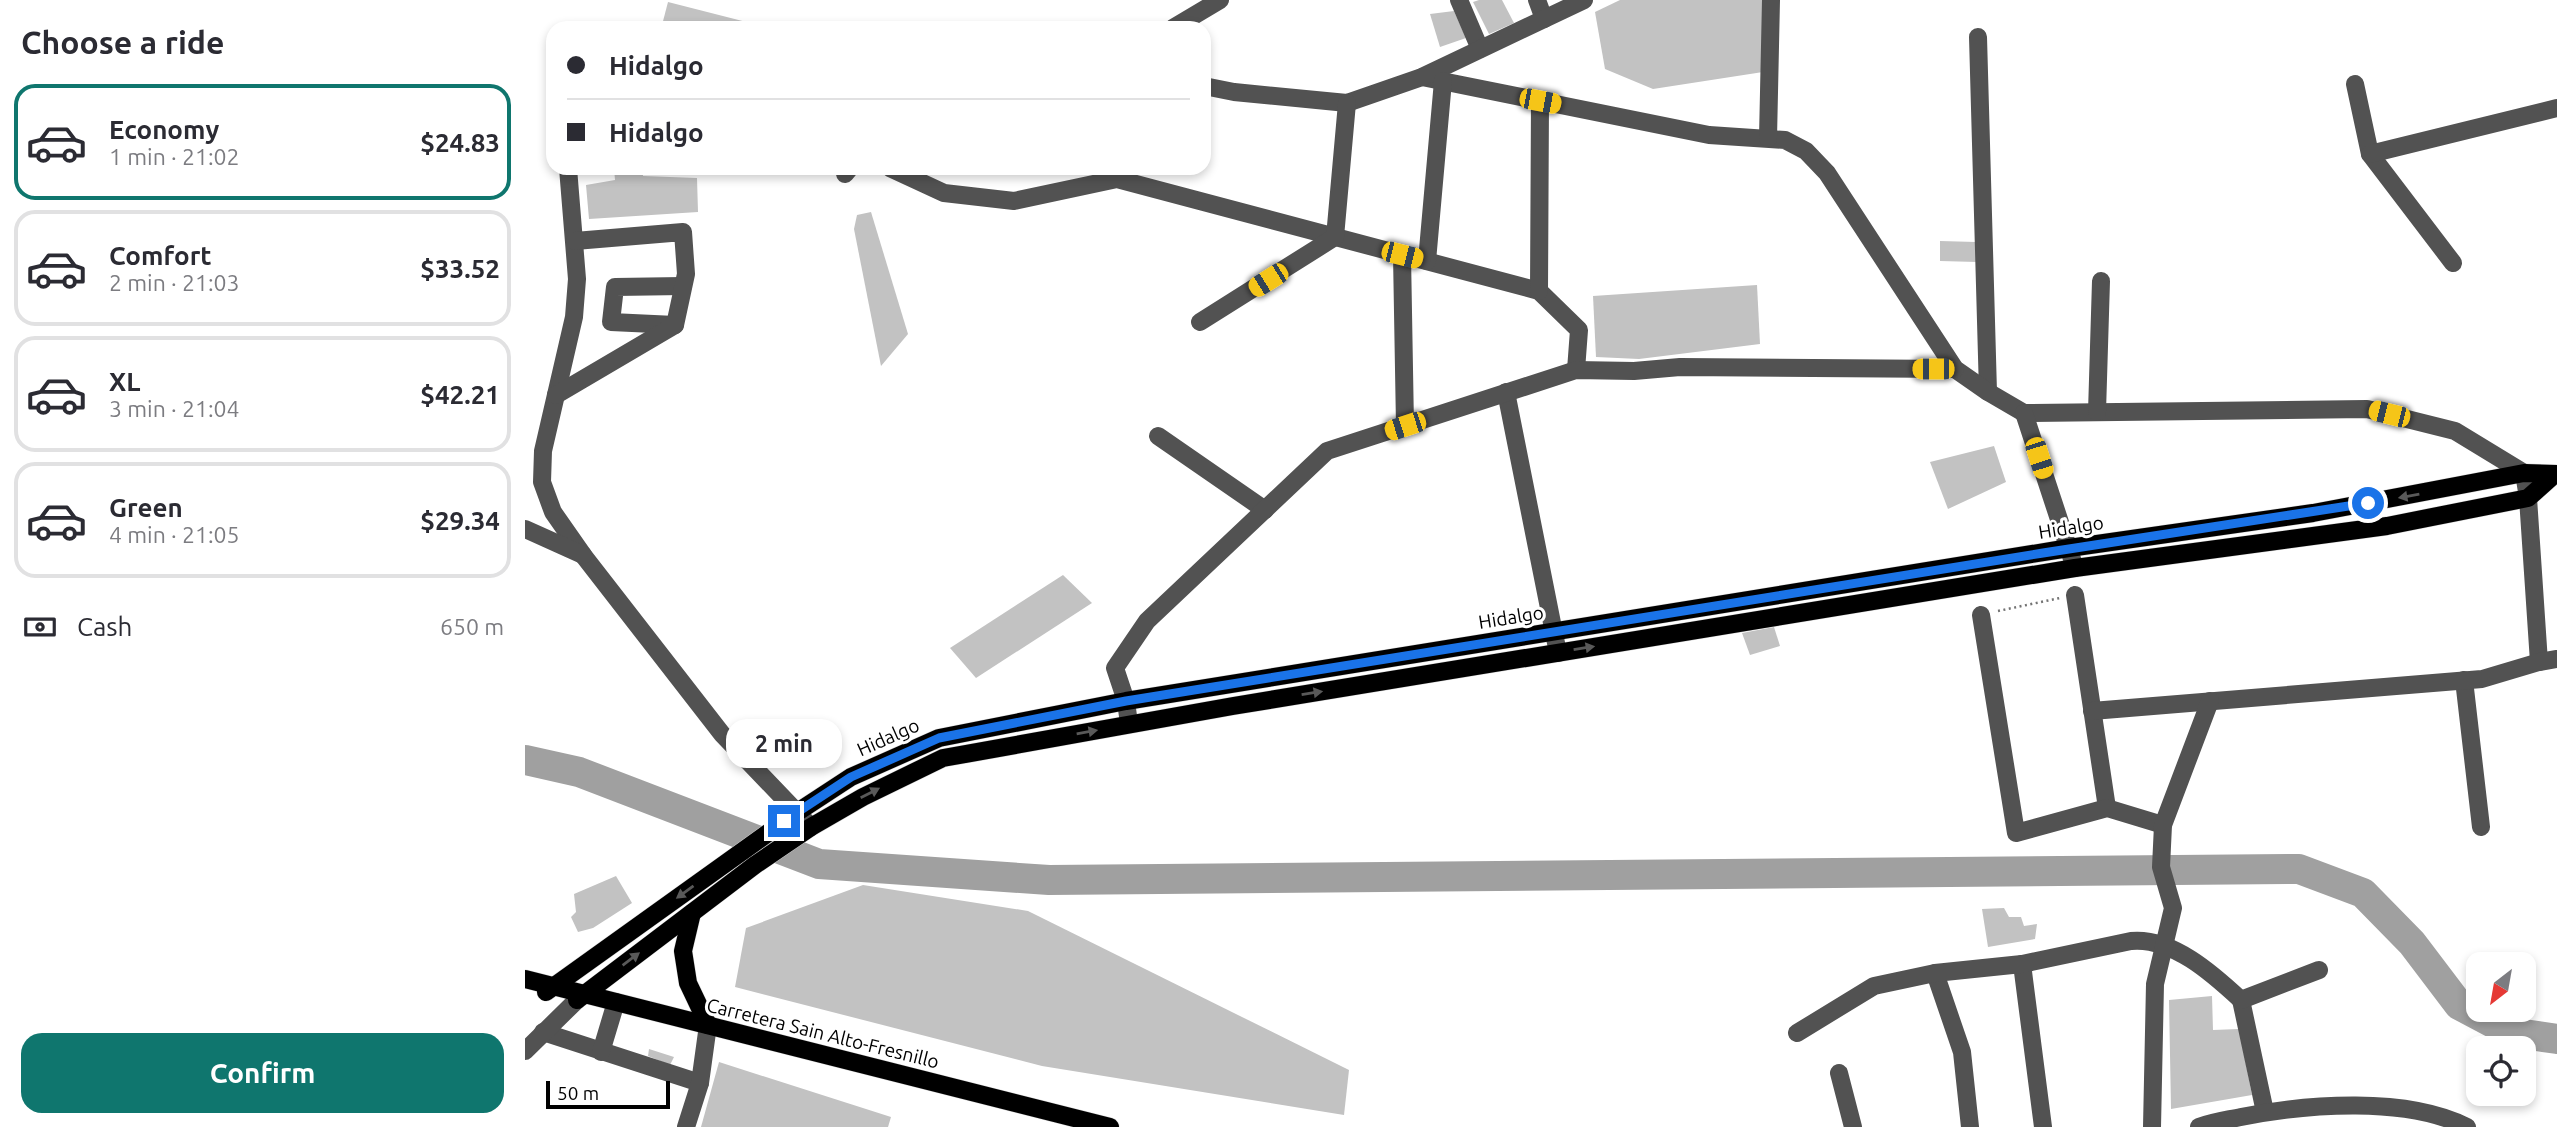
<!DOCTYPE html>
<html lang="en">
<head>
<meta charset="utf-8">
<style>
  :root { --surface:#fff; --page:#f2f2f3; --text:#2b2b33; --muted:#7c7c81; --line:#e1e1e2; --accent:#0f766e }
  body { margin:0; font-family:Ubuntu,sans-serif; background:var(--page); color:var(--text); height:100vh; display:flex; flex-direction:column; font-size:26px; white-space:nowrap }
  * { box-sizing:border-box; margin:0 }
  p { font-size:23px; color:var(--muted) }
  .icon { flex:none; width:38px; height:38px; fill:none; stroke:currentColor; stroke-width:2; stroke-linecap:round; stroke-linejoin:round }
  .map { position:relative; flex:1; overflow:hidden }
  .drawer { display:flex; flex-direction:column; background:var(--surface); width:525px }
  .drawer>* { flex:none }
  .hud { position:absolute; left:21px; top:21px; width:665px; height:154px; border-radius:21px; box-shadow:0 4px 10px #0003; display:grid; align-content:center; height:154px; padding:0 21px; background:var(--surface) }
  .needle { width:46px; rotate:211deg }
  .buttons { position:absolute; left:1941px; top:952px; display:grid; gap:14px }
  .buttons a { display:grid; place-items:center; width:70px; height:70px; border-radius:14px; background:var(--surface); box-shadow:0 4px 10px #0003; font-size:35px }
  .scale { position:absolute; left:21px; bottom:18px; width:124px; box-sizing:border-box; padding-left:7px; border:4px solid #000; border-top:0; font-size:19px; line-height:24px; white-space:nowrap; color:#000; -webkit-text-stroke:5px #fff; paint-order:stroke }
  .end { position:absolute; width:32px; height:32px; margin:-16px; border:9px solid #1a73e8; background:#fff; box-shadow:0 0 0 4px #fff }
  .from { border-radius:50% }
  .bubble { position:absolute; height:49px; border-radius:21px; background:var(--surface); box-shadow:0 4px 10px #0003; font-size:23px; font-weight:700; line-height:49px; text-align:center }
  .car { position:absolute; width:21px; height:42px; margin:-21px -10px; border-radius:9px; box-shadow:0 0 5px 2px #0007; background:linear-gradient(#f5c518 24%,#345 0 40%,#f5c518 0 76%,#345 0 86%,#f5c518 0) }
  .hud b { display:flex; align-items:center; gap:24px; height:66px; font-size:26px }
  .hud b+b { border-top:2px solid var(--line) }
  .hud i { width:18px; height:18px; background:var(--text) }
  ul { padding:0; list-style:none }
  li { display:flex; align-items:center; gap:21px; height:116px; margin:0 14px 10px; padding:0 7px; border:4px solid var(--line); border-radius:21px }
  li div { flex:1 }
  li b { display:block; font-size:26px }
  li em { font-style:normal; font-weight:700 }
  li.current { border-color:var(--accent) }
  li>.icon { width:63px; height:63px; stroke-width:1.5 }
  h2 { padding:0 21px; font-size:32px; line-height:84px }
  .pay { display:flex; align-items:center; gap:18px; height:77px; padding:0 21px; font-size:26px }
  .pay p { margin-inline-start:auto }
  .primary-button { display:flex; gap:14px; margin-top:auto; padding:14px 21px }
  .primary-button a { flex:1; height:80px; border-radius:21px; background:var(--accent); color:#fff; font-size:28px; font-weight:700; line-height:80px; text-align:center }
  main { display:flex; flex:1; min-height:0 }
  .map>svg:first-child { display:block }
</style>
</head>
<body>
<main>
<section class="drawer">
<h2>Choose a ride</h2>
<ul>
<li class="current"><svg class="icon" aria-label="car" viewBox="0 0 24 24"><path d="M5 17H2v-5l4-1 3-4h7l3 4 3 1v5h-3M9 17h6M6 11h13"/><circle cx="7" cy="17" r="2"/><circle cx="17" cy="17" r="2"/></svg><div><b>Economy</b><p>1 min · 21:02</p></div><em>$24.83</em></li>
<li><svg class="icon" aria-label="car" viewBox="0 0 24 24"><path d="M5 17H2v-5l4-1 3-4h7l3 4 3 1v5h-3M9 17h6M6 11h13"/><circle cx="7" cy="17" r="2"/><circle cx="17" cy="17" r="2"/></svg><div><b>Comfort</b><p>2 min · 21:03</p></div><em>$33.52</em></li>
<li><svg class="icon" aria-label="car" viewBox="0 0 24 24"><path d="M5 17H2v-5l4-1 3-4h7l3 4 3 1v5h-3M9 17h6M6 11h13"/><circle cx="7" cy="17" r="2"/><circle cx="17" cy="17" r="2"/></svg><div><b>XL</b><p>3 min · 21:04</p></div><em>$42.21</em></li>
<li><svg class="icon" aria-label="car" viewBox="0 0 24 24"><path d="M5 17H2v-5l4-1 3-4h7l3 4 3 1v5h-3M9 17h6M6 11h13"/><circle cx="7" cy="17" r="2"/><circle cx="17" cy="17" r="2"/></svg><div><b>Green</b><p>4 min · 21:05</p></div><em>$29.34</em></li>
</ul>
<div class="pay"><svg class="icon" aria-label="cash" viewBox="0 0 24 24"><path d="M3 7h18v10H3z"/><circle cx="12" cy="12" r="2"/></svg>Cash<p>650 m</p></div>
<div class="primary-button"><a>Confirm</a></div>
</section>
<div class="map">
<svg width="2032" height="1127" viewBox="0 0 2032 1127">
  <rect width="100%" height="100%" fill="#fff"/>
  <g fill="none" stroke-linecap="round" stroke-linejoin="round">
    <path stroke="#a0a0a0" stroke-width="30" d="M0,760L54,772L294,864L524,880L1774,869L1838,893L1887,943L1934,1005L1985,1032L2032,1039"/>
  </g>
  <g fill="#c2c2c2">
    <path d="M954,0H977L989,23L964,34L948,2Z"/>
    <path d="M1095,0H1238V72L1128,89L1080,69L1070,12Z"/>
    <path d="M143,2L241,27V28H146L137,25Z"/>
    <path d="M929,11L941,38L915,47L905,14Z"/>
    <path d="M89,168H117L118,176L172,178L173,212L64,219L61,185L90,180Z"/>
    <path d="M346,212L383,334L356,366L329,229L332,215Z"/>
    <path d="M1415,241L1451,242L1452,262L1415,261Z"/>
    <path d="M1232,285L1235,344L1114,359L1071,357L1068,296Z"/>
    <path d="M1469,446L1481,482L1423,509L1405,462Z"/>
    <path d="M538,575L567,603L451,678L425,648Z"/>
    <path d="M1249,627L1255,646L1225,655L1217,633Z"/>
    <path d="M91,876L107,903L68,928L53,932L46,917L51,912L49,894Z"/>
    <path d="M338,885L503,911L824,1070L819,1115L517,1066L210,987L221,928Z"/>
    <path d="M1479,908L1484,917H1496L1499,926L1512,924L1510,939L1463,947L1457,909Z"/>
    <path d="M1687,996L1688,1030L1714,1029L1727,1095L1646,1109L1644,1000Z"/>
    <path d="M124,1049L149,1057L145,1065L123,1056Z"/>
    <path d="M194,1062L366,1117L363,1127H176Z"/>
  </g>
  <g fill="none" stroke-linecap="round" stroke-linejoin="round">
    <g stroke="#dbdbdb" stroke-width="19">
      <g id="major">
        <path d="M167,913L158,951L163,983L183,1025"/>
        <path d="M0,979L585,1127"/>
        <path d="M21,992L271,813L326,777L414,738L601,701L1544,548L1788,513L1999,473L2032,474"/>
        <path d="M52,1000L230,865L286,827L338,797L418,758L708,706L1550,568L1862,526L2003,498L2029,475"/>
      </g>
    </g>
    <path stroke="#747474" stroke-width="2.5" stroke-dasharray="2 3.5" stroke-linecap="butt" d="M1473,611L1535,598"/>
    <g stroke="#525252" stroke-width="18">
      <path d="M934,0L955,49"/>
      <path d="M1012,0L1019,19"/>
      <path d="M648,28L695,0"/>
      <path d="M1453,37L1463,392"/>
      <path d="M897,77L1184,135L1260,140L1281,151L1302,173L1430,369L1463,392L1499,413L1842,409L1930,431L1999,473L2003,498L2014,662"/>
      <path d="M1830,84L1845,154L1928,263"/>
      <path d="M679,86L709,92L822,103L897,77L1059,0"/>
      <path d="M1243,138L1246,0"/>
      <path d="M1845,154L2032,108"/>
      <path d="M43,168L52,279L49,317L18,451L17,482L28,512L58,555L197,734L286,827"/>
      <path d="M365,168L419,193L489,201L592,179L1014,291L1054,330L1051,370"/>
      <path d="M320,174L325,168"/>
      <path d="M877,255L880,426"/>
      <path d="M902,261L918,81"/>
      <path d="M1014,291L1015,101"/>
      <path d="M675,322L810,237L822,103"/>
      <path d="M150,325L86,322L90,287L158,286"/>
      <path d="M981,392L1033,653"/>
      <path d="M31,395L150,325L161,274L158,232L50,241"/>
      <path d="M1572,412L1576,281"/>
      <path d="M1499,413L1550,568"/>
      <path d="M633,436L740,510"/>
      <path d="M0,529L58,555"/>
      <path d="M1550,595L1582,808"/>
      <path d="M1456,615L1491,833L1582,808L1638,825"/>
      <path d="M1939,680L1956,827"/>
      <path d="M1567,711L1957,679L2014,662L2032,659"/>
      <path d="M604,724L601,701L590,668L622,621L802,451L1051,370L1109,371L1155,367L1430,369"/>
      <path d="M1497,964L1518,1127"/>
      <path d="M1410,973L1437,1052L1445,1127"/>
      <path d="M1716,1000L1740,1112"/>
      <path d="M18,1032L175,1083"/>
      <path d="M1272,1033L1349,986L1410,973L1497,964L1606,941C1647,937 1688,974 1716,1000L1794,970"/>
      <path d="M0,1051L52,1000"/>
      <path d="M76,1052L91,1002"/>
      <path d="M1314,1073L1328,1127"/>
      <path d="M161,1127L175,1083L183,1025"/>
      <path d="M1627,1127L1630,984L1648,908L1636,867L1638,825L1685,701"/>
      <path d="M1674,1127C1687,1122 1702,1120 1716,1117C1782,1104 1881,1096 1942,1127"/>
    </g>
    <use href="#major" stroke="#000" stroke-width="18"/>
  </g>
  <defs><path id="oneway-solid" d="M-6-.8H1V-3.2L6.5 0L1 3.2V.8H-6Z" transform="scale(1.75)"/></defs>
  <g fill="#595959">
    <use href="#oneway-solid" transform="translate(1884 496) rotate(170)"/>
    <use href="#oneway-solid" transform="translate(1059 648) rotate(-9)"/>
    <use href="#oneway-solid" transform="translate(787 693) rotate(-9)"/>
    <use href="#oneway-solid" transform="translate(562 732) rotate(-10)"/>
    <use href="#oneway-solid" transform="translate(345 793) rotate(-27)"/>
    <use href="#oneway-solid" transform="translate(160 892) rotate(144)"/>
    <use href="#oneway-solid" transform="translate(106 959) rotate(-37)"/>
  </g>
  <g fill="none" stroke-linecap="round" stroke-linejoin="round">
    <path stroke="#1a73e8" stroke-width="9" d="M259,821L326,777L414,738L601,701L1518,553L1843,503"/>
  </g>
  <g text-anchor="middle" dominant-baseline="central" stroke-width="6" stroke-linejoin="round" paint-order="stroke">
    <g font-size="19" fill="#000" stroke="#fff">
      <text transform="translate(1546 527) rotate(-9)">Hidalgo</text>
      <text transform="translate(986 617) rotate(-9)">Hidalgo</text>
      <text transform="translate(363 737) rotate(-24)">Hidalgo</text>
      <text transform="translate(298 1033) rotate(14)">Carretera Sain Alto-Fresnillo</text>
    </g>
  </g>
</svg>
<div class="buttons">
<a><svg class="needle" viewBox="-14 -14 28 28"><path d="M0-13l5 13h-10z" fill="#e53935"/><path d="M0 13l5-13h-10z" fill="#7c7c81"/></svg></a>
<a><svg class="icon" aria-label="locate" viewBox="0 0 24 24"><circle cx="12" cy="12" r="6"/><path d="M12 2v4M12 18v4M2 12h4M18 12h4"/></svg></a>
</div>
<div class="scale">50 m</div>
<i class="end from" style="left:1843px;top:503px"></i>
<i class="end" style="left:259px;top:821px"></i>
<div class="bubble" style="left:201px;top:719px;width:116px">2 min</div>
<i class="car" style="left:1015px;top:101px;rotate:101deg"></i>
<i class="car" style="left:877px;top:255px;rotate:104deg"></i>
<i class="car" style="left:743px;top:280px;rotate:238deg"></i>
<i class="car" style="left:1408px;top:369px;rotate:270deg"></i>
<i class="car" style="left:1864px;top:414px;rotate:284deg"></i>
<i class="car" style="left:880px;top:426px;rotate:252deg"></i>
<i class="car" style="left:1514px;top:458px;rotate:162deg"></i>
<div class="hud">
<b><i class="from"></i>Hidalgo</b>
<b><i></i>Hidalgo</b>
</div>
</div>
</main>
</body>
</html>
